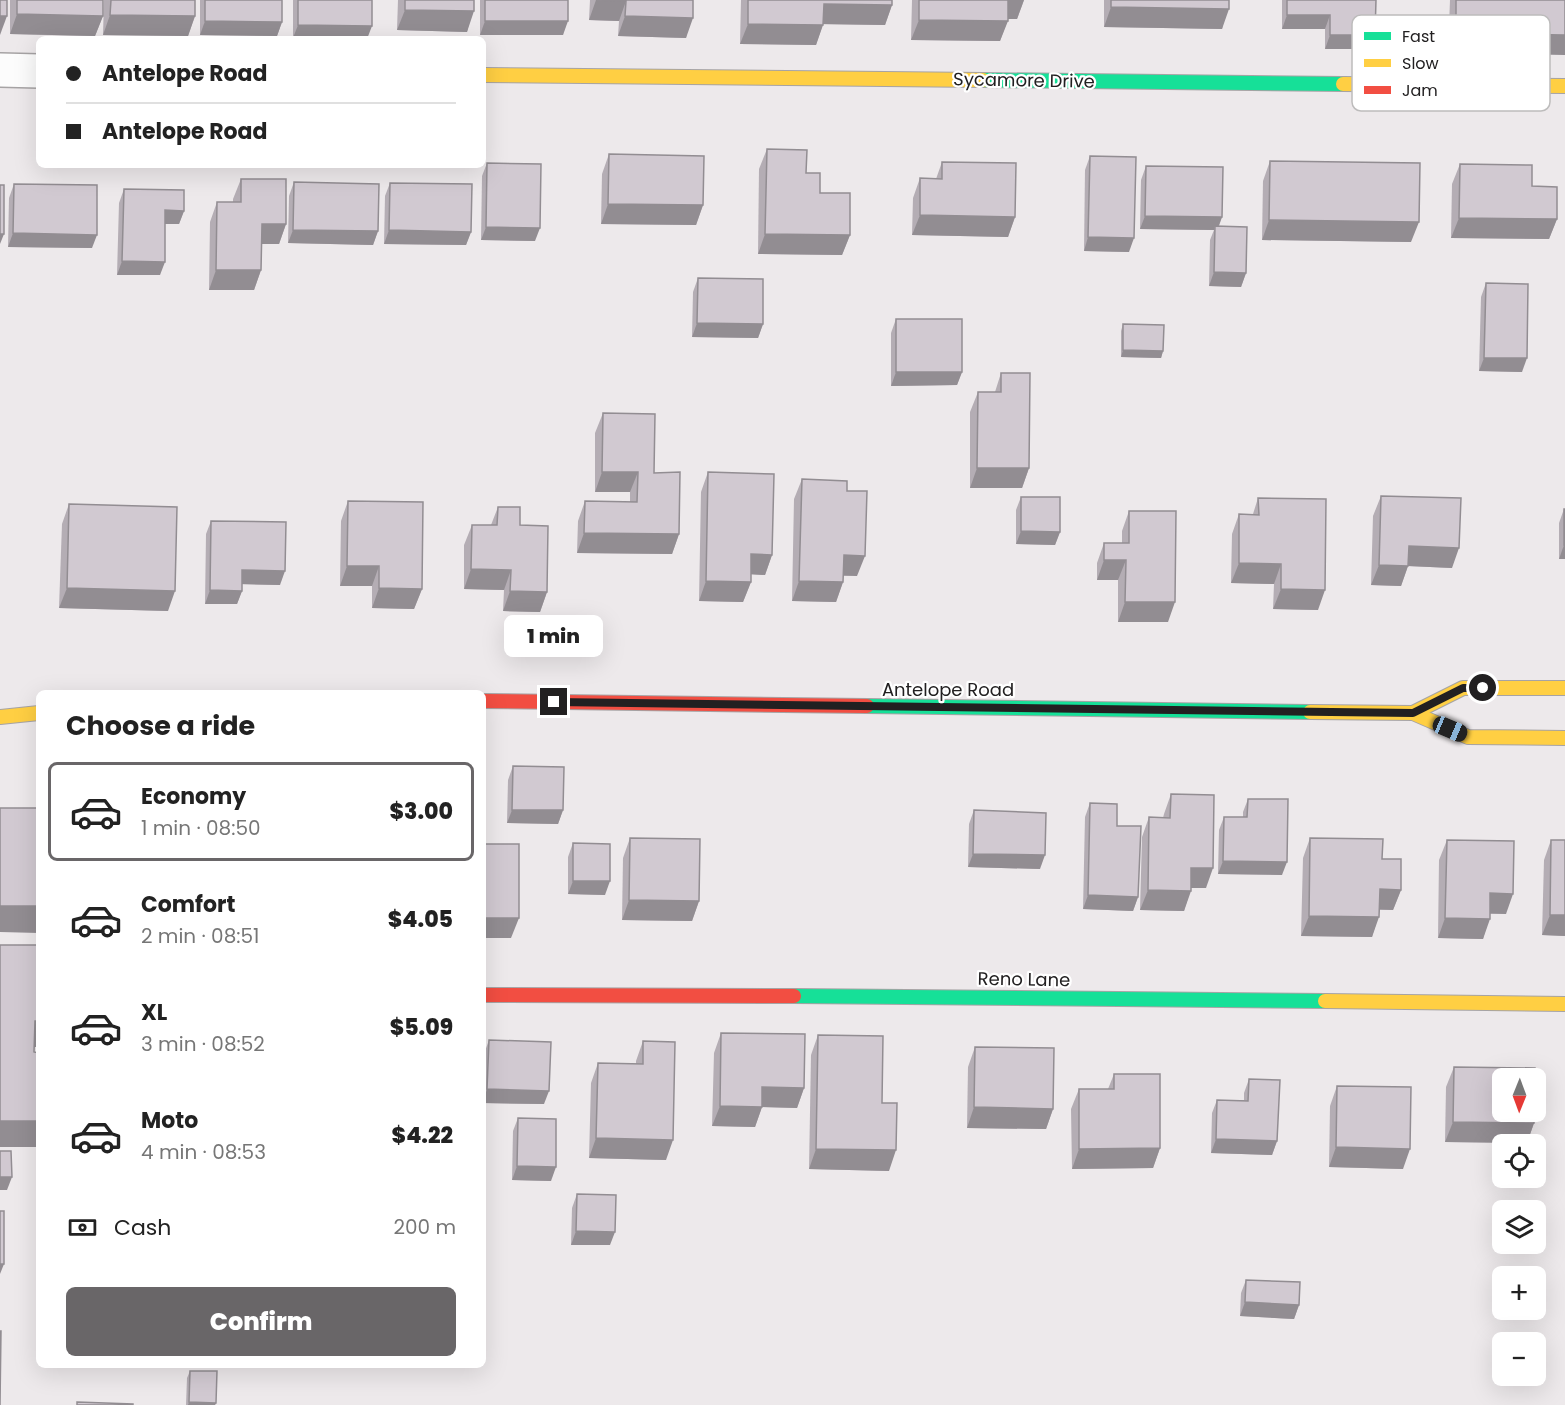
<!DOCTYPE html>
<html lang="en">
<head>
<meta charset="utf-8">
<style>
  :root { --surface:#fff; --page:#f6f6f6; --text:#222; --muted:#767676; --line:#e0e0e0; --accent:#696668 }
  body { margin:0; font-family:Poppins,sans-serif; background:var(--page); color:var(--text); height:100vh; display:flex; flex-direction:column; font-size:22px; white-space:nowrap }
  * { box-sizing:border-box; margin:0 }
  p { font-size:20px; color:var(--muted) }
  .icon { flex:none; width:33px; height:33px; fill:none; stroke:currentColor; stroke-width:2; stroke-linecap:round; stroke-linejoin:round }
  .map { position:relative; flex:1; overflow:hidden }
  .drawer { position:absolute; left:36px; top:690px; width:450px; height:678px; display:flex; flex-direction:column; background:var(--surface); border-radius:9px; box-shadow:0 6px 24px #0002 }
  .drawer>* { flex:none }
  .hud { position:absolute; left:36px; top:36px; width:450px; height:132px; border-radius:9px; box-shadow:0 6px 24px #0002; display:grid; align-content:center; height:132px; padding:0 30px; background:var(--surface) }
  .needle { width:39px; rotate:181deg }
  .fabs { position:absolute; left:1492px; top:1068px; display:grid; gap:12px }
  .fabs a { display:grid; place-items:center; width:54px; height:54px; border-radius:9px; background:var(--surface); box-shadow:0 6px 24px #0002; font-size:30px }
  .end { position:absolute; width:27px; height:27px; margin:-14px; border:8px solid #222021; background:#fff; box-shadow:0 0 0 3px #fff }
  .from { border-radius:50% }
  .bubble { position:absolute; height:42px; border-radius:9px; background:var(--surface); box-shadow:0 6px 24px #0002; font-size:20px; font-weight:800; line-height:42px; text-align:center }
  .car { position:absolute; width:18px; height:36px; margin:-18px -9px; border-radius:8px; box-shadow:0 0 4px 2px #0007; background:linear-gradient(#222 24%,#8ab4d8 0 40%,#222 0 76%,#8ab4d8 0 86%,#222 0) }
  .hud b { display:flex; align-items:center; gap:21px; height:57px; font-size:22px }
  .hud b+b { border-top:2px solid var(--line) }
  .hud i { width:15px; height:15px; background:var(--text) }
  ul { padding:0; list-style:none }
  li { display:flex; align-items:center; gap:18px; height:99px; margin:0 12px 9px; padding:0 18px; border:3px solid transparent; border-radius:9px }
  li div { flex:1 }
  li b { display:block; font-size:22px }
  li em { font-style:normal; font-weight:800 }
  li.selected { border-color:var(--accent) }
  li>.icon { width:54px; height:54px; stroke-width:1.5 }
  h2 { padding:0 30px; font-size:27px; line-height:72px }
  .pay { display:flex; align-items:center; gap:15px; height:66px; padding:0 30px; font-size:22px }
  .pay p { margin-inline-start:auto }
  .button { display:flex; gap:12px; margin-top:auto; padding:12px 30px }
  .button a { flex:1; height:69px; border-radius:9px; background:var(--accent); color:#fff; font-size:24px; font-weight:800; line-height:69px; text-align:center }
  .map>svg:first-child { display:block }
</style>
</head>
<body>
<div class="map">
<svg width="1565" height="1405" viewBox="0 0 1565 1405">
  <rect width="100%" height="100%" fill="#ede9eb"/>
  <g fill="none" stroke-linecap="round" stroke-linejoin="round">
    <g stroke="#a6a3a4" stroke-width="36">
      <path id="street" d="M0,70L39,71"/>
    </g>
    <g stroke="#a6a3a4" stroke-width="16">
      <g id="fast">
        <path d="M983,80L1343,84"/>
        <path d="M867,706L1310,712"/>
        <path d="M794,996L1325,1001"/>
      </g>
    </g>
    <g stroke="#a6a3a4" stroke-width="16">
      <g id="slow">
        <path d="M483,75L983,80"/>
        <path d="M1343,84L1565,86"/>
        <path d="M1310,712L1413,713L1468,737L1565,738"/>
        <path d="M1413,713L1463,688H1565"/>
        <path d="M0,717L39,713"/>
        <path d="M1325,1001L1565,1004"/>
      </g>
    </g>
    <g stroke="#a6a3a4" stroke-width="16">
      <g id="jam">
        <path d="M483,701L867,706"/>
        <path d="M483,995L794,996"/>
      </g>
    </g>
    <use href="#street" stroke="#fcfcfc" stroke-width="33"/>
    <use href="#fast" stroke="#16e098" stroke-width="14"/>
    <use href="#slow" stroke="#ffcf43" stroke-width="14"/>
    <use href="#jam" stroke="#f24e42" stroke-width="14"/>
  </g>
  <g fill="#b4adb4">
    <path d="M10,0H103V16L95,36L10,34Z"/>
    <path d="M104,0H195V16L188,36L103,35Z"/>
    <path d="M200,0H282V22L277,36L200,35Z"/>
    <path d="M293,0H372L367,39L293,38Z"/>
    <path d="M398,0H474L467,32L397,30Z"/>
    <path d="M480,0H568L563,35H480Z"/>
    <path d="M590,0H693L686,38L618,36L619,21L589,20Z"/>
    <path d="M741,0H892V5L885,25L823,24L816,45L740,44Z"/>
    <path d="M912,0H1024L1017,19H1008L1000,41L911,40Z"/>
    <path d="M1104,0H1229L1222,29L1104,27Z"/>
    <path d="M1282,0H1376L1375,35L1370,49H1325V29H1282Z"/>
    <path d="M1450,0H1565L1448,53Z"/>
    <path d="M767,149L806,173L850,235L842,255L758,254L759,169Z"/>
    <path d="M609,154L703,205L696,225L601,224L602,174Z"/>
    <path d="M1090,156L1129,252L1084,251L1085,170Z"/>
    <path d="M1270,161L1411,242L1262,240L1263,181Z"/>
    <path d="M942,162L1015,217L1008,237L912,235L913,198L920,178L936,179Z"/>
    <path d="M487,163L535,241L481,240L482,176Z"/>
    <path d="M1460,164L1532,186L1557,219L1549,239L1451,238L1452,184Z"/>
    <path d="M1146,166L1222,217L1219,226L1246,273L1241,287L1209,286L1210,240L1214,230L1140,229L1141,180Z"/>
    <path d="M241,179L286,224L279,244H262L261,270L254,290H209L210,222L217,202H233V199Z"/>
    <path d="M294,182L378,231L373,245L288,243L289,196Z"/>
    <path d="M390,183L471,232L466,245L384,244L385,196Z"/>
    <path d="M14,184L92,248L8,247L9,198Z"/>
    <path d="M124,189L184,211L179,224H165L160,275H117L119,203Z"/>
    <path d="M698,278L763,324L758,338L692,337L693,292Z"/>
    <path d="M1486,283L1522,372L1479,371L1481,297Z"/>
    <path d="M896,319L962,372L957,385L891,386V333Z"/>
    <path d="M1123,324L1163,351L1161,358L1121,357V331Z"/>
    <path d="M1001,373L1029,468L1022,488H970V412L978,392H995Z"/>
    <path d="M603,413L654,473L679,534L672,554L577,553L578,521L585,501L630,502V492H595V433Z"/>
    <path d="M708,472L772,555L765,575L751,574V582L743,602L699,601L701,492Z"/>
    <path d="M802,479L847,491L857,576H843V582L836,602L792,601L794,499Z"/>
    <path d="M1381,496L1452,568L1408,566L1401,586L1371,585L1373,516Z"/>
    <path d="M1021,497L1060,532L1055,545L1016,544V510Z"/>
    <path d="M1258,498L1318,610L1273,609L1274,584L1231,583L1232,534L1239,514H1253Z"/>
    <path d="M348,501L422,589L414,609L372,608V586H340L341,521Z"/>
    <path d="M69,504L168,611L59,608L62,524Z"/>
    <path d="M498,507L520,525L547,592L540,612L503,611L504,590L464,589V545L472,525H491Z"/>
    <path d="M1564,509L1565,559H1559V523Z"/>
    <path d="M1129,511L1168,622H1118V580H1097V563L1104,543H1122V531Z"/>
    <path d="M211,521L280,585L242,584V591L237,604H205L206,534Z"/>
    <path d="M513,766L563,810L558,824L507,823L508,780Z"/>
    <path d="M1171,794L1206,888H1191L1184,911L1140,910L1142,837L1149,817L1163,818L1164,814Z"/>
    <path d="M1248,799L1282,875L1218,874L1219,830L1224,817H1243V812Z"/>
    <path d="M1090,803L1117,826L1138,897L1133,911L1083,909L1085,817Z"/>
    <path d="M974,810L1040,869L968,867L969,824Z"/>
    <path d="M630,838L699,901L692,921L622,920L623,858Z"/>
    <path d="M1310,838L1382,859L1401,890L1393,910H1380L1372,937L1301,936L1303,858Z"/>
    <path d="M1447,840L1506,914H1490L1483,939L1438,938L1439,860Z"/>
    <path d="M1551,840H1565V936L1542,935L1544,860Z"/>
    <path d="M573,843L605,895L568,894V857Z"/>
    <path d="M721,1033L804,1088L797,1108L762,1107L755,1127L712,1126L714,1053Z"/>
    <path d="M818,1035L882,1103L889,1171L809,1169L811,1055Z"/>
    <path d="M489,1040L544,1104L483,1103L484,1054Z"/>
    <path d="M643,1041L666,1160L589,1158L591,1083L598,1063L636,1064V1061Z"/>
    <path d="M975,1047L1053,1109L1046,1129L967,1128L968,1067Z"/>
    <path d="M1454,1067L1534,1123L1527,1143L1445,1142L1446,1087Z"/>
    <path d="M1114,1074L1160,1148L1153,1168L1072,1169L1071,1109L1079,1089H1108Z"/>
    <path d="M1249,1079L1277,1141L1272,1155L1211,1153L1212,1113L1217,1100H1244V1093Z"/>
    <path d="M1337,1086L1403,1169L1329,1167L1330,1106Z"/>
    <path d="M518,1118L551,1181L512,1180L513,1131Z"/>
    <path d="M577,1194L610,1245H571L572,1208Z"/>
    <path d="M1246,1280L1299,1305L1294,1319L1240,1316L1241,1293Z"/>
    <path d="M190,1371L216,1403L215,1405H186L187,1378Z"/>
  </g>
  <g fill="#928d92">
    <path d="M596,0L626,1L619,21L589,20Z"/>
    <path d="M1007,0H1024L1017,19H1001Z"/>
    <path d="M824,4L892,5L885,25L816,24Z"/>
    <path d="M1111,7L1229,9L1222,29L1104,27Z"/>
    <path d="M405,10L474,11L467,32L397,30Z"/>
    <path d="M17,14L103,16L95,36L10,34Z"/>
    <path d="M110,15L195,16L188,36L103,35Z"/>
    <path d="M1287,15H1330L1325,29H1282Z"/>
    <path d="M0,16H7L0,35Z"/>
    <path d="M625,16L693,18L686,38L618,36Z"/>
    <path d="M919,20L1008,21L1000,41L911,40Z"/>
    <path d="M205,21L282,22L277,36L200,35Z"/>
    <path d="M485,21H568L563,35H480Z"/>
    <path d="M748,24L823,25L816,45L740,44Z"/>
    <path d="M298,25L372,26L367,39L293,38Z"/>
    <path d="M1456,33L1565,35V55L1448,53Z"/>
    <path d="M1330,35H1375L1370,49H1325Z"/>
    <path d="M608,204L703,205L696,225L601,224Z"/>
    <path d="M165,210L184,211L179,224H160Z"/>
    <path d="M920,215L1015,217L1008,237L912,235Z"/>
    <path d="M1145,216L1222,217L1217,230L1215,226L1214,230L1140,229Z"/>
    <path d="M1459,218L1557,219L1549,239L1451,238Z"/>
    <path d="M1269,220L1419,222L1411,242L1262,240Z"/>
    <path d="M262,224H286L279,244H255Z"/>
    <path d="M486,227L540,228L535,241L481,240Z"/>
    <path d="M293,230L378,231L373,245L288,243Z"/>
    <path d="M389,230L471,232L466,245L384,244Z"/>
    <path d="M13,233L97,235L92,248L8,247Z"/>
    <path d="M0,234H4L0,244Z"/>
    <path d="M765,234L850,235L842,255L758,254Z"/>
    <path d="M1088,237L1134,238L1129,252L1084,251Z"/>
    <path d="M122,261L165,262L160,275H117Z"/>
    <path d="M216,270H261L254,290H209Z"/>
    <path d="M1214,272L1246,273L1241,287L1209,286Z"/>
    <path d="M697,323L763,324L758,338L692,337Z"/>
    <path d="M1123,350L1163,351L1161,358L1121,357Z"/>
    <path d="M1484,358H1527L1522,372L1479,371Z"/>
    <path d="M896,372H962L957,385L891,386Z"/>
    <path d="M977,468H1029L1022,488H970Z"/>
    <path d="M602,472H638L630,492H595Z"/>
    <path d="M1021,531L1060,532L1055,545L1016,544Z"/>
    <path d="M584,533L679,534L672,554L577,553Z"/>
    <path d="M1564,545H1565V559H1559Z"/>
    <path d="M1409,546L1459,548L1452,568L1408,566L1401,586L1371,585L1379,565Z"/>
    <path d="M751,554L772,555L765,575L744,574Z"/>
    <path d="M844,555L865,556L857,576L836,575Z"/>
    <path d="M1104,560H1126L1118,580H1097Z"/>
    <path d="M1239,563L1281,564L1274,584L1231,583Z"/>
    <path d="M347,566H379L372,586H340Z"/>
    <path d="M471,569L511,570L504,590L464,589Z"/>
    <path d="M242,570L285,571L280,585L237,584Z"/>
    <path d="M706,581L751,582L743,602L699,601Z"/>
    <path d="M799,581L843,582L836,602L792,601Z"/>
    <path d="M67,588L175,591L168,611L59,608Z"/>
    <path d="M379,588L422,589L414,609L372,608Z"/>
    <path d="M1281,589L1325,590L1318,610L1273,609Z"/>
    <path d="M210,590L242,591L237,604H205Z"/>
    <path d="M510,591L547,592L540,612L503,611Z"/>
    <path d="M1125,602H1175L1168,622H1118Z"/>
    <path d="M512,810H563L558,824L507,823Z"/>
    <path d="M973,854L1045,855L1040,869L968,867Z"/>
    <path d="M1223,861L1287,862L1282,875L1218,874Z"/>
    <path d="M1191,868H1213L1206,888H1184Z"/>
    <path d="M573,881H610L605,895L568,894Z"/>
    <path d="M1380,889L1401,890L1393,910L1373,909Z"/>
    <path d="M1148,890L1191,891L1184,911L1140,910Z"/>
    <path d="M1490,893L1513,894L1506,914L1483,913Z"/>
    <path d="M1088,895L1138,897L1133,911L1083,909Z"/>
    <path d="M629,900L699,901L692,921L622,920Z"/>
    <path d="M0,906H39V933L0,932Z"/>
    <path d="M1550,915H1565V936L1542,935Z"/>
    <path d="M1309,916L1379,917L1372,937L1301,936Z"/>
    <path d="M483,918H519L511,938H483Z"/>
    <path d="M1445,918L1490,919L1483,939L1438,938Z"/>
    <path d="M35,1021H39V1047H26Z"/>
    <path d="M762,1087L804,1088L797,1108L762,1107L755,1127L712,1126L720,1106Z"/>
    <path d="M487,1089L549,1091L544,1104L483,1103Z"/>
    <path d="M974,1107L1053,1109L1046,1129L967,1128Z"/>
    <rect x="0" y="1121" width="39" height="26"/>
    <path d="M1453,1122L1534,1123L1527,1143L1445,1142Z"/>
    <path d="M596,1138L673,1140L666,1160L589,1158Z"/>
    <path d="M1216,1139L1277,1141L1272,1155L1211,1153Z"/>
    <path d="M1336,1147L1410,1149L1403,1169L1329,1167Z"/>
    <path d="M1160,1148L1153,1168L1072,1169L1079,1149Z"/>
    <path d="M816,1149L896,1150L889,1171L809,1169Z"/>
    <path d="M517,1166L556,1167L551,1181L512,1180Z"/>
    <path d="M0,1177H12L7,1190H0Z"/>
    <path d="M576,1231L615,1232L610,1245H571Z"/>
    <path d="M0,1264H4L0,1274Z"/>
    <path d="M1245,1302L1299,1305L1294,1319L1240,1316Z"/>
    <path d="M189,1402L216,1403L215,1405H188Z"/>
  </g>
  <g fill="#d1c9d1" stroke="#928d92" stroke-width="1.5">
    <rect x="0" y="0" width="7" height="16"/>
    <path d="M17,0H103V16L17,14Z"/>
    <path d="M111,0H195V16L110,15Z"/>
    <path d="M205,0H282V22L205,21Z"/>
    <path d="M298,0H372V26L298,25Z"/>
    <path d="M405,0H474V11L405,10Z"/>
    <rect x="485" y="0" width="83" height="21"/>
    <path d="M596,0H693V18L625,16L626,1Z"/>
    <path d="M748,0H892V5L824,4L823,25L748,24Z"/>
    <path d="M919,0H1008V21L919,20Z"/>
    <path d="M1111,0H1229V9L1111,7Z"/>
    <path d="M1287,0H1376L1375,35H1330V15H1287Z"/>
    <path d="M1456,0H1565V35L1456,33Z"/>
    <path d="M767,149L807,150L806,173H820V193H850V235L765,234Z"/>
    <path d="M609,154L704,156L703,205L608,204Z"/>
    <path d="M1090,156L1136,157L1134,238L1088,237Z"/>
    <path d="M1270,161L1420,163L1419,222L1269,220Z"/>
    <path d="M942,162L1016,163L1015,217L920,215V178L942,179Z"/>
    <path d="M487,163L541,164L540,228L486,227Z"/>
    <path d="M1460,164L1532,165V186L1557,187V219L1459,218Z"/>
    <path d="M1146,166L1223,167L1222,217L1145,216Z"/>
    <path d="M241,179H286V224H262L261,270H216L217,202H241Z"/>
    <path d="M294,182L379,184L378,231L293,230Z"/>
    <path d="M390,183L472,184L471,232L389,230Z"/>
    <path d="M14,184L97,185V235L13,233Z"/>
    <rect x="0" y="185" width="4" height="49"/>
    <path d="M124,189L184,190V211L165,210V262L122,261Z"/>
    <path d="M1215,226L1247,227L1246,273L1214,272Z"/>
    <path d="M698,278L763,279V324L697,323Z"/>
    <path d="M1486,283L1528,284L1527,358H1484Z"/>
    <rect x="896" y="319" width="66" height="53"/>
    <path d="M1123,324L1164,325L1163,351L1123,350Z"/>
    <path d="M1001,373H1030L1029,468H977L978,392H1001Z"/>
    <path d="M603,413L655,414L654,473L680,472L679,534L584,533L585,501L637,502L638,472H602Z"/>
    <path d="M708,472L774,474L772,555L751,554V582L706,581Z"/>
    <path d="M802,479L847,481V491H867L865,556L844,555L843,582L799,581Z"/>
    <path d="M1381,496L1461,498L1459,548L1409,546L1408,566L1379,565Z"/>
    <path d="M1021,497H1060V532L1021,531Z"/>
    <path d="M1258,498L1326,499L1325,590L1281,589V564L1239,563V514L1259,515Z"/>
    <path d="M348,501L423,502L422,589L379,588V566H347Z"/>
    <path d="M69,504L177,507L175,591L67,588Z"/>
    <path d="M498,507H520V525L548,526L547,592L510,591L511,570L471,569L472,525H497Z"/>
    <rect x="1564" y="509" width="1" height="36"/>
    <path d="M1129,511H1176L1175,602H1125L1126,560H1104V543H1129Z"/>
    <path d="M211,521L286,522L285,571L242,570V591L210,590Z"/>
    <path d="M513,766L564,767L563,810H512Z"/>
    <path d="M1171,794L1214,795L1213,868H1191V891L1148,890L1149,817L1170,818Z"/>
    <path d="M1248,799H1288L1287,862L1223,861L1224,817H1247Z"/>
    <path d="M1090,803L1117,804V826H1141L1138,897L1088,895Z"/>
    <rect x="0" y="808" width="39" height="98"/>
    <path d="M974,810L1046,813L1045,855L973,854Z"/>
    <path d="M630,838L700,839L699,901L629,900Z"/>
    <path d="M1310,838L1383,839L1382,859H1401V890L1380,889L1379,917L1309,916Z"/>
    <path d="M1447,840L1514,841L1513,894L1490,893V919L1445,918Z"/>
    <path d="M1551,840H1565V915H1550Z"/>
    <path d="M573,843L610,844V881H573Z"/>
    <rect x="483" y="844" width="36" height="74"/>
    <path d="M0,945H39V1021H35L34,1052L39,1053V1121H0Z"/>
    <path d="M721,1033L805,1034L804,1088L762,1087V1107L720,1106Z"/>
    <path d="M818,1035L883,1036L882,1103H897L896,1150L816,1149Z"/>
    <path d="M489,1040L551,1042L549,1091L487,1089Z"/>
    <path d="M643,1041L675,1042L673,1140L596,1138L598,1063L643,1064Z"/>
    <path d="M975,1047L1054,1048L1053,1109L974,1107Z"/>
    <path d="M1454,1067L1535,1068V1078H1503V1112H1534V1123L1453,1122Z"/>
    <path d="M1114,1074H1160V1148L1079,1149V1089H1114Z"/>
    <path d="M1249,1079L1280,1080L1277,1141L1216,1139L1217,1100L1248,1101Z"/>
    <path d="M1337,1086L1411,1087L1410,1149L1336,1147Z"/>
    <path d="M518,1118L556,1119V1167L517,1166Z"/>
    <path d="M0,1151H11L12,1177H0Z"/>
    <path d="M577,1194L616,1195L615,1232L576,1231Z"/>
    <rect x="0" y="1211" width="4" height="53"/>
    <path d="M1246,1280L1300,1282L1299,1305L1245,1302Z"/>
    <path d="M0,1331H1L0,1405Z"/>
    <path d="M190,1371H217L216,1403L189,1402Z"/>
    <path d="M77,1402L133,1404V1405H77Z"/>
  </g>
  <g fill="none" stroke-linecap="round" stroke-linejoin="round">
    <path stroke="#222021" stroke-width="8" d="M554,702L1413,713L1463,688H1483"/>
  </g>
  <g text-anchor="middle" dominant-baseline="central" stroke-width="4.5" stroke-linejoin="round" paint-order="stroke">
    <g font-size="18" fill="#222021" stroke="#fff">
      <text transform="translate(1024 80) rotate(1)">Sycamore Drive</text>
      <text x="948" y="689">Antelope Road</text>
      <text transform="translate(1024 979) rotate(1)">Reno Lane</text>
    </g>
  </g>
  <rect x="1352" y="15" width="198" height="96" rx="9" fill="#fff" stroke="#bdbcbc" stroke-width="1.5"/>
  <rect x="1364" y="32" width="27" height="8" fill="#16e098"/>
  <rect x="1364" y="59" width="27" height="8" fill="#ffcf43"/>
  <rect x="1364" y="86" width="27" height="8" fill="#f24e42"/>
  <g font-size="16" fill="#222021">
    <text x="1402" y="42">Fast</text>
    <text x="1402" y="69">Slow</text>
    <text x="1402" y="96">Jam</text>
  </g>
</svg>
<div class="fabs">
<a><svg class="needle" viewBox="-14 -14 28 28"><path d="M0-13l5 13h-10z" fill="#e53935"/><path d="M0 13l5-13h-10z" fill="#767676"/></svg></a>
<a><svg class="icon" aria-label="locate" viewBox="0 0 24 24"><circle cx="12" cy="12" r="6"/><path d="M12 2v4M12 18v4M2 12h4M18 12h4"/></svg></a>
<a><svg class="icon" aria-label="layers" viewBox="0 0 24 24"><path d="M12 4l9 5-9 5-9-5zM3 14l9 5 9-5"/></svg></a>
<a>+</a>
<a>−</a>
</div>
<i class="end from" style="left:1483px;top:688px"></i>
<i class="end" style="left:554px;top:702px"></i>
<div class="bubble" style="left:504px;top:615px;width:99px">1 min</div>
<i class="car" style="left:1450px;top:729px;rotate:113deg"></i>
<div class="hud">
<b><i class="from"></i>Antelope Road</b>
<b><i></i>Antelope Road</b>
</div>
<section class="drawer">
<h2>Choose a ride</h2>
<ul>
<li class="selected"><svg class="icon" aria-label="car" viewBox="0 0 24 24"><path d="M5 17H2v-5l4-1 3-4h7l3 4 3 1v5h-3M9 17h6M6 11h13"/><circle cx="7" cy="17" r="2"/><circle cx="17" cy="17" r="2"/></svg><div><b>Economy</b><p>1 min · 08:50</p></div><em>$3.00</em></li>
<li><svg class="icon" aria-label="car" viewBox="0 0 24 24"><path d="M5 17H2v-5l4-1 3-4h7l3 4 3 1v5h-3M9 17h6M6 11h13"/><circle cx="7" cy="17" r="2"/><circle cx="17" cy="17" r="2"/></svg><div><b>Comfort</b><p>2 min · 08:51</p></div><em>$4.05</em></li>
<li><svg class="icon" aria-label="car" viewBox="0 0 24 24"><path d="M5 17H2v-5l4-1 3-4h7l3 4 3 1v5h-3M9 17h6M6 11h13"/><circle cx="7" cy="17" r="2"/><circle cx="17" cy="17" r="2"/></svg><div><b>XL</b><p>3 min · 08:52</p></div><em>$5.09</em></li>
<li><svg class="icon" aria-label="car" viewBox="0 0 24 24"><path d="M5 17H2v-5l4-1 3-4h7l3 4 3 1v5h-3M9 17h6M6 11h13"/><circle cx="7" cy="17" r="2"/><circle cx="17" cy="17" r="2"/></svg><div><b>Moto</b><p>4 min · 08:53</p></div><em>$4.22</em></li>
</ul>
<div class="pay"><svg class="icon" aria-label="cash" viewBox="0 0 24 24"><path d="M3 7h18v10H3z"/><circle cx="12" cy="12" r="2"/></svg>Cash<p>200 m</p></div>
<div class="button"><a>Confirm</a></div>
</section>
</div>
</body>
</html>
